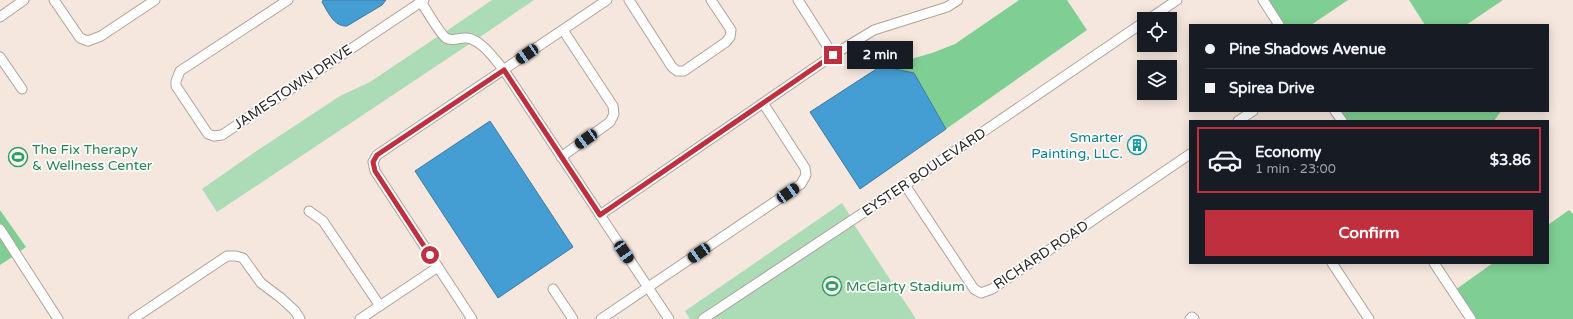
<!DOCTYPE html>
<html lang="en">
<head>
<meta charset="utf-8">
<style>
  :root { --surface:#171b24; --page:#20242c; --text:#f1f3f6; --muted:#9ea1a6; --line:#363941; --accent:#bf2f3d }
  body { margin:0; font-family:"Varela Round",sans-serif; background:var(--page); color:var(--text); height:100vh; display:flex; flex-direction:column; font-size:15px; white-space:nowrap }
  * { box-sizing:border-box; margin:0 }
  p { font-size:13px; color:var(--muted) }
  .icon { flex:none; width:22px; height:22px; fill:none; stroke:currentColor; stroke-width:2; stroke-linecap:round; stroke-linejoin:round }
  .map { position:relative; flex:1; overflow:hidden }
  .sheet { position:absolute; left:1189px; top:120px; width:360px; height:144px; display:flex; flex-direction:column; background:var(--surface); border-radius:0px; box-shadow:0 2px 10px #0003 }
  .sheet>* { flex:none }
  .hud { position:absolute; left:1189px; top:24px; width:360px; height:88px; border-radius:0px; box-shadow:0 2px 10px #0003; display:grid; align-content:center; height:88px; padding:0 16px; background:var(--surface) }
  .controls { position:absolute; left:1137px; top:12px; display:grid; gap:8px }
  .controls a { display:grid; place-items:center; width:40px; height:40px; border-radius:0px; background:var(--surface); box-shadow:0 2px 10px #0003; font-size:20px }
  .end { position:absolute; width:18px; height:18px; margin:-9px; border:5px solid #bf2f3d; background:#fff; box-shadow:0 0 0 2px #fff }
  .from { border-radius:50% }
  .bubble { position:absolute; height:28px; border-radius:0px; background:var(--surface); box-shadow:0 2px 10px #0003; font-size:13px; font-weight:800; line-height:28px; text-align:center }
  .car { position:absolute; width:12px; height:24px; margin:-12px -6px; border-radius:5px; box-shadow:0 0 3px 1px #0007; background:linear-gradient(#222 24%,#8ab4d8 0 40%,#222 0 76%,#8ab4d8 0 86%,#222 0) }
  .hud b { display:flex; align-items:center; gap:14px; height:38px; font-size:15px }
  .hud b+b { border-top:1px solid var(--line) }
  .hud i { width:10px; height:10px; background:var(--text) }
  ul { padding:7px 0 0; list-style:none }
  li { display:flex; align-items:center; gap:12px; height:66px; margin:0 8px 6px; padding:0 8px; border:2px solid transparent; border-radius:0px }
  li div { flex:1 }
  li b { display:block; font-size:15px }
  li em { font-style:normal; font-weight:800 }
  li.on { border-color:var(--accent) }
  li>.icon { width:36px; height:36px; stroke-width:1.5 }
  .primary-button { display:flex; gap:8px; margin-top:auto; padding:8px 16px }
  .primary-button a { flex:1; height:46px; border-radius:0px; background:var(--accent); color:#fff; font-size:16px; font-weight:800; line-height:46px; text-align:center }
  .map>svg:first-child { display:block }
</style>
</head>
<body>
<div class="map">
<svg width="1573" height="319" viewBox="0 0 1573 319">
  <rect width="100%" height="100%" fill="#f5e7de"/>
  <g fill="#acdcb6">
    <path d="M492,0H534L477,39L453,37L447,34L445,32Z"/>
    <path d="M440,35L471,43L217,212L202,189L255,152L340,96L370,82Z"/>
    <path d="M842,203L851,217L697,319H690L685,311Z"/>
    <path d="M853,223L916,319H712Z"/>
  </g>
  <g fill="#7fcf94">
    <path d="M1019,0H1067L1087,30L946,129L914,73L881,66L889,63L911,59L932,53L955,44Z"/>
    <path d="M1266,0H1348L1311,25H1283Z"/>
    <path d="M1409,0H1503L1466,25H1425Z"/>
    <path d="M1340,111H1501L1494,121H1345Z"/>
    <path d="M0,210L26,247L19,252L0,223Z"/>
    <path d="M1569,210L1573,214V319H1475L1455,290L1493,263H1548V225Z"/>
    <path d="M0,235L14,256L0,265Z"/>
  </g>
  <g fill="#459ed3" stroke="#3e7a9e">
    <path d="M323,0H386L382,5L347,26C334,27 328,12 322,2Z"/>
    <path d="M881,66L914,73L946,129L860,189L810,112Z"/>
    <path d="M490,121L573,247L498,298L415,171Z"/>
  </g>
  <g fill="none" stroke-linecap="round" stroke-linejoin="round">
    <g stroke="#b0a39b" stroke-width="11">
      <g id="minor">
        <path d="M54,0L80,38L88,41L101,36L155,0"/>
        <path d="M288,0L180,71L176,81V86L208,134L214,136L222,135L424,0"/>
        <path d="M420,0C425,8 440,34 446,38C454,42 459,37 467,38C482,40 495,60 504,70L669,319"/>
        <path d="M629,0L672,67L677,71H684L726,42L730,37L731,30L711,0"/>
        <path d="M798,0L833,55"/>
        <path d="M1263,0L1279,25"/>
        <path d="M0,17L24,0"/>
        <path d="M1149,19L1177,0"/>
        <path d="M0,57L22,89"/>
        <path d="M1335,111L1342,121"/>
        <path d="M1238,121L1253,111"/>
        <path d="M561,157L610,122L614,114L613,106L563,30"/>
        <path d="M905,185L974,289L981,293L992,289L1190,154"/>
        <path d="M309,211L323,221L380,306"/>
        <path d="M600,215L833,55L874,30L947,7L958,0"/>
        <path d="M0,229L58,319"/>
        <path d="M1332,263L1369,319"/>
        <path d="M1434,263L1471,319"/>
        <path d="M553,289L573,319"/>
        <path d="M133,319L227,256H236L243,258L261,283L281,298L295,311L300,319"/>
        <path d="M360,319L438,267"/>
        <path d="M472,319L375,171L373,162L377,155L607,0"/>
        <path d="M601,319L801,184L806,175L805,168L763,103"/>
        <path d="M703,319L905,185L1144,22"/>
        <path d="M1190,319L1192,317L1194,319"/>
      </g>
    </g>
    <use href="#minor" stroke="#fff" stroke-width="9"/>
  </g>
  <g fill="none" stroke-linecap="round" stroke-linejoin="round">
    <path stroke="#bf2f3d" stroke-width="5" d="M430,255L375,171L373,162L377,155L504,70L600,215L833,55"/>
  </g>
  <defs>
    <g id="building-ring" transform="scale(1)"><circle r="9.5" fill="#fff" stroke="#0f9aa8" stroke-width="1.5"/><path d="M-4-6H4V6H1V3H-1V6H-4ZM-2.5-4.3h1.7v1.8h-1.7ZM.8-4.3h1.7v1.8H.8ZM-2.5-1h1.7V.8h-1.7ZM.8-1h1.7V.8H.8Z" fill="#0f9aa8"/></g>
    <g id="stadium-ring" transform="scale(1)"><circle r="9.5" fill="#fff" stroke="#2e9e5b" stroke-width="1.5"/><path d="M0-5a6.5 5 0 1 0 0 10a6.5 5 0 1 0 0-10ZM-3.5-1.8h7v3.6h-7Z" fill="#2e9e5b"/></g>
  </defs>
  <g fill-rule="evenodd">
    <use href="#building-ring" x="1137" y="145"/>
    <use href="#stadium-ring" x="18" y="157"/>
    <use href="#stadium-ring" x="832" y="286"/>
  </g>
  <g text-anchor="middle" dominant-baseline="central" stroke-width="3.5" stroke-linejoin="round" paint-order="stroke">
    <g font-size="14" fill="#2d2724" stroke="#fff">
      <text transform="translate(293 87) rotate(-34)">JAMESTOWN DRIVE</text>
      <text transform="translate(924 172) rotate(-34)">EYSTER BOULEVARD</text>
      <text transform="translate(1041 255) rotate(-34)">RICHARD ROAD</text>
    </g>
    <g font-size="14" fill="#0d838f" stroke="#fff" text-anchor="end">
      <text x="1123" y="137">Smarter<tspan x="1123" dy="16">Painting, LLC.</tspan></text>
    </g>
    <g font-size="14" fill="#27864d" stroke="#fff" text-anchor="start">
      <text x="32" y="149">The Fix Therapy<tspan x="32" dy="16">&amp; Wellness Center</tspan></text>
      <text x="846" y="286">McClarty Stadium</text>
    </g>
  </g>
</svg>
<div class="controls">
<a><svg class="icon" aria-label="locate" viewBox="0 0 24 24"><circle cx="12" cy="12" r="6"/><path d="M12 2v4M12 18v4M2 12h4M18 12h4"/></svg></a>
<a><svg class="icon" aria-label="layers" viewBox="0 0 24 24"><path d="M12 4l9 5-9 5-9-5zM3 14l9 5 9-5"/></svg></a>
</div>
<i class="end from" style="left:430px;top:255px"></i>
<i class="end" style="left:833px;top:55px"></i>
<div class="bubble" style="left:847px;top:41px;width:66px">2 min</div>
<i class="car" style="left:527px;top:54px;rotate:236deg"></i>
<i class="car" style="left:586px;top:139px;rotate:235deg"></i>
<i class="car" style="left:788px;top:193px;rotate:56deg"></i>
<i class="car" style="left:624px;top:252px;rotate:146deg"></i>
<i class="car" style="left:699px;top:253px;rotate:236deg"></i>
<div class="hud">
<b><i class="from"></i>Pine Shadows Avenue</b>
<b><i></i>Spirea Drive</b>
</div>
<section class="sheet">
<ul>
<li class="on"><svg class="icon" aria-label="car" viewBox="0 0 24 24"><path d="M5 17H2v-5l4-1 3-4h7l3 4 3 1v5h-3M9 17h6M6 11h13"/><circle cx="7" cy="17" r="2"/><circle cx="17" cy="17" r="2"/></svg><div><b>Economy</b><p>1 min · 23:00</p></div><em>$3.86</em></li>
</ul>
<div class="primary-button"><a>Confirm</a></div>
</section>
</div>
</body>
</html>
